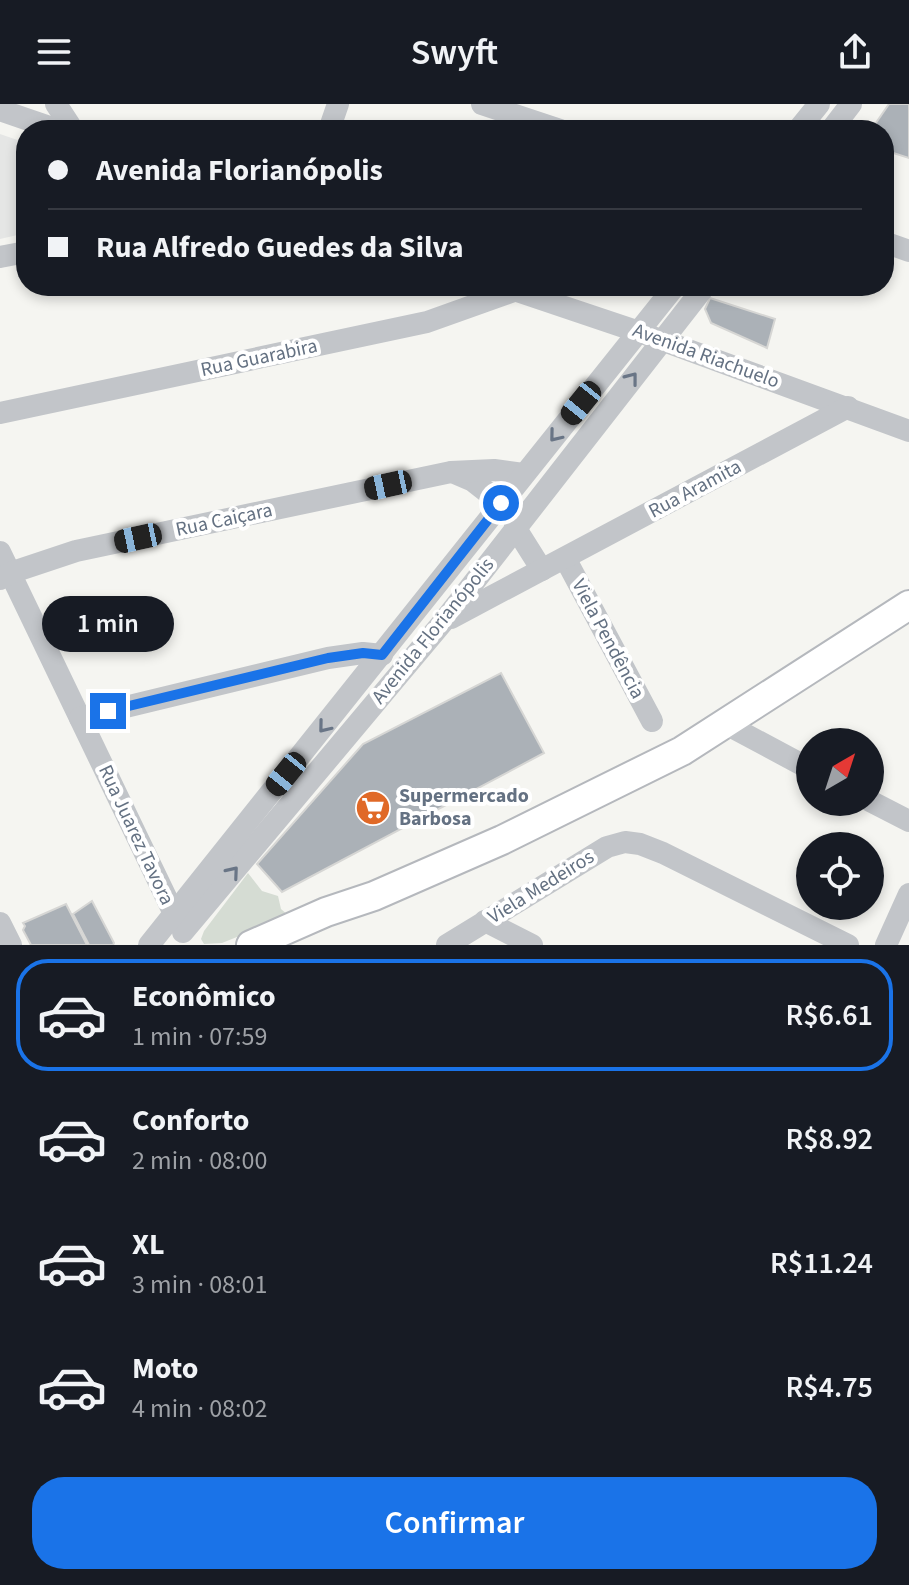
<!DOCTYPE html>
<html lang="pt">
<head>
<meta charset="utf-8">
<style>
  :root { --surface:#171b24; --page:#242831; --text:#f1f3f6; --muted:#9ea1a6; --line:#363941; --accent:#1a73e8 }
  body { margin:0; font-family:"Source Sans 3",sans-serif; background:var(--page); color:var(--text); height:100vh; display:flex; flex-direction:column; font-size:30px; white-space:nowrap }
  * { box-sizing:border-box; margin:0 }
  p { font-size:26px; color:var(--muted) }
  .icon { flex:none; width:44px; height:44px; fill:none; stroke:currentColor; stroke-width:2; stroke-linecap:round; stroke-linejoin:round }
  .map { position:relative; height:841px; overflow:hidden }
  .panel { display:flex; flex-direction:column; background:var(--surface); flex:1 }
  .panel>* { flex:none }
  .banner { position:absolute; left:16px; top:16px; width:878px; height:176px; border-radius:32px; box-shadow:0 4px 12px #0003; display:grid; align-content:center; height:176px; padding:0 32px; background:var(--surface) }
  .needle { width:52px; rotate:39deg }
  .buttons { position:absolute; left:796px; top:624px; display:grid; gap:16px }
  .buttons a { display:grid; place-items:center; width:88px; height:88px; border-radius:50%; background:var(--surface); box-shadow:0 4px 12px #0003; font-size:40px }
  .end { position:absolute; width:36px; height:36px; margin:-18px; border:10px solid #1a73e8; background:#fff; box-shadow:0 0 0 4px #fff }
  .from { border-radius:50% }
  .bubble { position:absolute; height:56px; border-radius:28px; background:var(--surface); box-shadow:0 4px 12px #0003; font-size:26px; font-weight:600; line-height:56px; text-align:center }
  .car { position:absolute; width:24px; height:48px; margin:-24px -12px; border-radius:10px; box-shadow:0 0 6px 2px #0007; background:linear-gradient(#222 24%,#8ab4d8 0 40%,#222 0 76%,#8ab4d8 0 86%,#222 0) }
  .banner b { display:flex; align-items:center; gap:28px; height:76px; font-size:30px }
  .banner b+b { border-top:2px solid var(--line) }
  .banner i { width:20px; height:20px; background:var(--text) }
  ul { padding:14px 0 0; list-style:none }
  li { display:flex; align-items:center; gap:24px; height:112px; margin:0 16px 12px; padding:0 16px; border:4px solid transparent; border-radius:32px }
  li div { flex:1 }
  li b { display:block; font-size:30px }
  li em { font-style:normal; font-weight:600 }
  li.selected { border-color:var(--accent) }
  li>.icon { width:72px; height:72px; stroke-width:1.5 }
  .cta { display:flex; gap:16px; margin-top:auto; padding:16px 32px }
  .cta a { flex:1; height:92px; border-radius:32px; background:var(--accent); color:#fff; font-size:32px; font-weight:600; line-height:92px; text-align:center }
  header { display:flex; justify-content:space-between; align-items:center; height:104px; padding:0 32px; background:var(--surface); font-size:36px; font-weight:600 }
  .map>svg:first-child { display:block }
</style>
</head>
<body>
<header><svg class="icon" aria-label="menu" viewBox="0 0 24 24"><path d="M4 6h16M4 12h16M4 18h16"/></svg>Swyft<svg class="icon" aria-label="share" viewBox="0 0 24 24"><path d="M12 15V3M7 8l5-5 5 5M5 13v7h14v-7"/></svg></header>
<div class="map">
<svg width="909" height="841" viewBox="0 0 909 841">
  <rect width="100%" height="100%" fill="#f5f5f1"/>
  <path fill="#e5e6e5" d="M0,30L26,39V129L0,135Z"/>
  <path fill="#d5dcd3" d="M248,769L262,787L278,792L281,805L289,812L222,839L204,840L201,835L204,827Z"/>
  <g fill="#abb1b7" stroke="#d6d6d4" stroke-width="2">
    <path d="M889,0H909V54L884,46V26H871Z"/>
    <path d="M710,194L775,215L767,244L711,219L705,205Z"/>
    <path d="M501,569L544,649L282,788L257,760L363,640Z"/>
    <path d="M92,797L114,839L113,841H89L73,810Z"/>
    <path d="M66,800L87,841H31L23,826L25,822L23,819Z"/>
  </g>
  <g fill="none" stroke-linecap="round" stroke-linejoin="round">
    <g stroke="#b5b8bd" stroke-width="32">
      <path id="major" d="M251,841L326,808L374,792L502,736L682,647L909,501"/>
    </g>
    <g stroke="#c2c5c9" stroke-width="22">
      <path d="M56,0L73,26"/>
      <path d="M482,0L560,26"/>
      <path d="M0,6L58,26"/>
      <path d="M329,26L338,0"/>
      <path d="M798,26L819,0"/>
      <path d="M831,26L851,0"/>
      <path d="M884,138L909,147"/>
      <path d="M0,153L26,148"/>
      <path d="M502,182L639,228L909,327"/>
      <path d="M0,309L427,218L514,187"/>
      <path d="M452,368L473,377L501,399"/>
      <path d="M515,423L542,466"/>
      <path d="M0,448L178,818"/>
      <path d="M565,454L652,617"/>
      <path d="M0,475L10,469L76,447L451,368L494,366L523,370"/>
      <path d="M451,514L848,303"/>
      <path d="M80,614L328,554L363,549L382,551"/>
      <path d="M726,620L810,665"/>
      <path d="M870,697L909,717"/>
      <path d="M485,817L532,841"/>
      <path d="M0,819L11,841"/>
      <path d="M183,828L443,518L705,182"/>
      <path d="M149,841L675,182"/>
      <path d="M447,841L607,743L625,738L640,740L663,749L848,841"/>
      <path d="M886,841L909,790"/>
    </g>
    <use href="#major" stroke="#fff" stroke-width="28"/>
  </g>
  <defs><path id="oneway-chevron" d="M-2-3.5L2.5 0L-2 3.5" fill="none" stroke-width="1.6" stroke-linecap="round" stroke-linejoin="round" transform="scale(2)"/></defs>
  <g stroke="#697586">
    <use href="#oneway-chevron" transform="translate(632 274) rotate(-52)"/>
    <use href="#oneway-chevron" transform="translate(555 332) rotate(129)"/>
    <use href="#oneway-chevron" transform="translate(324 623) rotate(129)"/>
    <use href="#oneway-chevron" transform="translate(233 768) rotate(-50)"/>
  </g>
  <g fill="none" stroke-linecap="round" stroke-linejoin="round">
    <path stroke="#1a73e8" stroke-width="10" d="M108,607L328,554L363,549L382,551L501,399"/>
  </g>
  <defs>
    <g id="supermarket-disc" transform="scale(1.8)"><circle r="9.5" fill="#e06927" stroke="#fff"/><path d="M-6-5.5h2.5l.6 2H6L4.5 2H-2.5L-4.4-4H-6ZM-1.5 3.2a1.3 1.3 0 1 0 .1 0ZM3 3.2a1.3 1.3 0 1 0 .1 0Z" fill="#fff"/></g>
  </defs>
  <g fill-rule="evenodd">
    <use href="#supermarket-disc" x="373" y="704"/>
  </g>
  <g text-anchor="middle" dominant-baseline="central" stroke-width="8" stroke-linejoin="round" paint-order="stroke">
    <g font-size="20" fill="#647182" stroke="#fff">
      <text transform="translate(706 252) rotate(20)">Avenida Riachuelo</text>
      <text transform="translate(259 254) rotate(-12)">Rua Guarabira</text>
      <text transform="translate(695 385) rotate(-28)">Rua Aramita</text>
      <text transform="translate(224 416) rotate(-12)">Rua Caiçara</text>
      <text transform="translate(433 527) rotate(-51)">Avenida Florianópolis</text>
      <text transform="translate(608 535) rotate(62)">Viela Pendência</text>
      <text transform="translate(136 731) rotate(65)">Rua Juarez Tavora</text>
      <text transform="translate(541 783) rotate(-32)">Viela Medeiros</text>
    </g>
    <g font-size="20" font-weight="bold" fill="#647182" stroke="#fff" text-anchor="start">
      <text x="399" y="692">Supermercado<tspan x="399" dy="23">Barbosa</tspan></text>
    </g>
  </g>
</svg>
<div class="buttons">
<a><svg class="needle" viewBox="-14 -14 28 28"><path d="M0-13l5 13h-10z" fill="#e53935"/><path d="M0 13l5-13h-10z" fill="#9ea1a6"/></svg></a>
<a><svg class="icon" aria-label="locate" viewBox="0 0 24 24"><circle cx="12" cy="12" r="6"/><path d="M12 2v4M12 18v4M2 12h4M18 12h4"/></svg></a>
</div>
<i class="end from" style="left:501px;top:399px"></i>
<i class="end" style="left:108px;top:607px"></i>
<div class="bubble" style="left:42px;top:492px;width:132px">1 min</div>
<i class="car" style="left:581px;top:299px;rotate:219deg"></i>
<i class="car" style="left:388px;top:381px;rotate:258deg"></i>
<i class="car" style="left:138px;top:434px;rotate:258deg"></i>
<i class="car" style="left:286px;top:670px;rotate:219deg"></i>
<div class="banner">
<b><i class="from"></i>Avenida Florianópolis</b>
<b><i></i>Rua Alfredo Guedes da Silva</b>
</div>
</div>
<section class="panel">
<ul>
<li class="selected"><svg class="icon" aria-label="car" viewBox="0 0 24 24"><path d="M5 17H2v-5l4-1 3-4h7l3 4 3 1v5h-3M9 17h6M6 11h13"/><circle cx="7" cy="17" r="2"/><circle cx="17" cy="17" r="2"/></svg><div><b>Econômico</b><p>1 min · 07:59</p></div><em>R$6.61</em></li>
<li><svg class="icon" aria-label="car" viewBox="0 0 24 24"><path d="M5 17H2v-5l4-1 3-4h7l3 4 3 1v5h-3M9 17h6M6 11h13"/><circle cx="7" cy="17" r="2"/><circle cx="17" cy="17" r="2"/></svg><div><b>Conforto</b><p>2 min · 08:00</p></div><em>R$8.92</em></li>
<li><svg class="icon" aria-label="car" viewBox="0 0 24 24"><path d="M5 17H2v-5l4-1 3-4h7l3 4 3 1v5h-3M9 17h6M6 11h13"/><circle cx="7" cy="17" r="2"/><circle cx="17" cy="17" r="2"/></svg><div><b>XL</b><p>3 min · 08:01</p></div><em>R$11.24</em></li>
<li><svg class="icon" aria-label="car" viewBox="0 0 24 24"><path d="M5 17H2v-5l4-1 3-4h7l3 4 3 1v5h-3M9 17h6M6 11h13"/><circle cx="7" cy="17" r="2"/><circle cx="17" cy="17" r="2"/></svg><div><b>Moto</b><p>4 min · 08:02</p></div><em>R$4.75</em></li>
</ul>
<div class="cta"><a>Confirmar</a></div>
</section>
</body>
</html>
